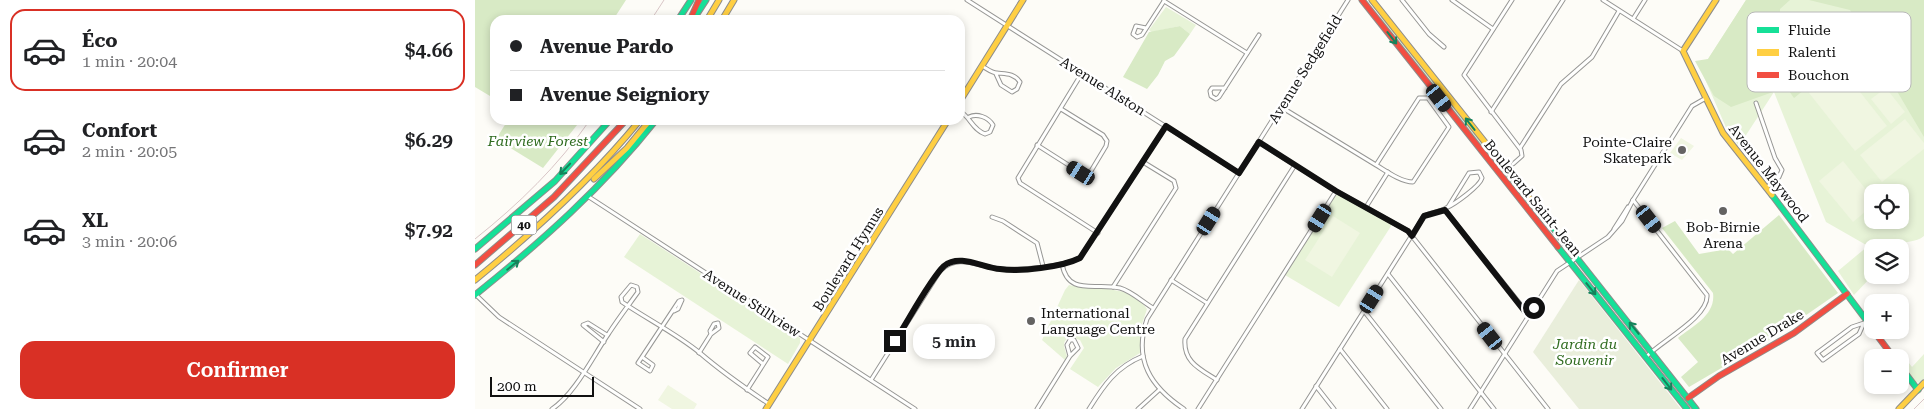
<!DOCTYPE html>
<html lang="fr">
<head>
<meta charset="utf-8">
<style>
  :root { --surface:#fff; --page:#f6f6f6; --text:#202124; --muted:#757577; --line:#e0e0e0; --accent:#d93025 }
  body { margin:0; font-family:"Roboto Serif",serif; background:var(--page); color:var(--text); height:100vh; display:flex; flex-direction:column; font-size:19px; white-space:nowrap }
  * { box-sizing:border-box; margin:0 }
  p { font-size:16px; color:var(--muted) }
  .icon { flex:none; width:28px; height:28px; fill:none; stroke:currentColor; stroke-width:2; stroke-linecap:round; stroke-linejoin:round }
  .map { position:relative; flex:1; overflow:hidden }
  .details { display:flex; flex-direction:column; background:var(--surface); width:475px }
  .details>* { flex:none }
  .guide { position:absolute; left:15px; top:15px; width:475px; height:110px; border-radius:15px; box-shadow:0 2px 8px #0003; display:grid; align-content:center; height:110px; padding:0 20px; background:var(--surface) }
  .controls { position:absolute; left:1389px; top:184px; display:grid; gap:10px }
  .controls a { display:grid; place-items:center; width:45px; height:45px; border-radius:10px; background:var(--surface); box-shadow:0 2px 8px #0003; font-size:25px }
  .scale { position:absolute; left:15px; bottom:12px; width:104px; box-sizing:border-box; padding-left:5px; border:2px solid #111; border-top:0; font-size:14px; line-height:18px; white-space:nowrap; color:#111; -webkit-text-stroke:4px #fff; paint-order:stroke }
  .end { position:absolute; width:22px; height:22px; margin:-11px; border:6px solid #111; background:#fff; box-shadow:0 0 0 2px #fff }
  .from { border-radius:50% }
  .bubble { position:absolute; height:35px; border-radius:15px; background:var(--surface); box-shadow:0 2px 8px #0003; font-size:16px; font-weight:600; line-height:35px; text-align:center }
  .car { position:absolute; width:15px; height:30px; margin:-15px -8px; border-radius:6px; box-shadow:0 0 4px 1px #0007; background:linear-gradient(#222 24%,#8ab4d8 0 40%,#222 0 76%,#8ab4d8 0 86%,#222 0) }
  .guide b { display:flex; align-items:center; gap:18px; height:48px; font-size:19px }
  .guide b+b { border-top:1px solid var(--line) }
  .guide i { width:12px; height:12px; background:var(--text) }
  ul { padding:9px 0 0; list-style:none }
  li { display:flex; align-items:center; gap:15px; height:82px; margin:0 10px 8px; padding:0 10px; border:2px solid transparent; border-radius:15px }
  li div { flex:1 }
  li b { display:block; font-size:19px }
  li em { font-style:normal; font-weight:600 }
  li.selected { border-color:var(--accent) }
  li>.icon { width:45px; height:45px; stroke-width:1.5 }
  .cta { display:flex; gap:10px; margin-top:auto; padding:10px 20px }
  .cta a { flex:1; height:58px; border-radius:15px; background:var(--accent); color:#fff; font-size:20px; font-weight:600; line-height:58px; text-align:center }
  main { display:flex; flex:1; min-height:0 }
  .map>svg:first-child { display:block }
</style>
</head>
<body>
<main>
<section class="details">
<ul>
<li class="selected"><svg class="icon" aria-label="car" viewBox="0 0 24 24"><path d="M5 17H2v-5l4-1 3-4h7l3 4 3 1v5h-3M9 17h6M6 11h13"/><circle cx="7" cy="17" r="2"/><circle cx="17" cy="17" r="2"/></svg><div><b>Éco</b><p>1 min · 20:04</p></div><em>$4.66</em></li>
<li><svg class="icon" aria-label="car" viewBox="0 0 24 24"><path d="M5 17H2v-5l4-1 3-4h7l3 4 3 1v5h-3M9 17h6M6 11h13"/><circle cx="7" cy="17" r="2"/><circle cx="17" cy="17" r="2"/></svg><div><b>Confort</b><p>2 min · 20:05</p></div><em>$6.29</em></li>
<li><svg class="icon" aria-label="car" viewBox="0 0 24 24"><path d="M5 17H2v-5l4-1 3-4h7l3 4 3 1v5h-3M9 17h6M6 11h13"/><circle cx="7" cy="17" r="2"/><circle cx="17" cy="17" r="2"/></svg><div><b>XL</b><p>3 min · 20:06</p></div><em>$7.92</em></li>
</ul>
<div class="cta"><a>Confirmer</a></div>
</section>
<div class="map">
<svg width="1449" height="409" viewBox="0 0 1449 409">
  <rect width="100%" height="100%" fill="#fdfcf7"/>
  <g fill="#e7f3d7" fill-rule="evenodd">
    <path d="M1271,0H1449V236C1441,243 1429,240 1422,247L1398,248V275L1379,295L1363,271L1393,246L1351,222L1299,92L1264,146L1253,132L1223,63L1233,59ZM1398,192H1425V220H1398Z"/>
    <path d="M691,7L721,25L715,34L705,26L677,32L674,30Z"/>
    <path d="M903,16L909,19L1075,230L1054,207Z"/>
    <path d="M861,191L918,223L864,307L810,275Z"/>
    <path d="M165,234L325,338V343L313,364L149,257Z"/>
    <path d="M594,285C620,291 655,283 672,309L666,327L665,353L641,368L623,387L595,369L609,348L605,340L596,337C585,341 590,348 592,356L590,360L567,340L590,290Z"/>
    <path d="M1424,350L1437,367L1449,354V379L1445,383L1440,382L1425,361V358L1421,356Z"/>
  </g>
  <g fill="#d8eac5">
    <path d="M0,0H151L138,20H20V99L0,87Z"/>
    <path d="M1271,0H1315L1305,9V52L1298,78V92L1256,107L1239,96L1220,61L1233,59Z"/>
    <path d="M1334,0H1449V137L1416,81L1365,61L1319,98L1309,84L1308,75L1319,61L1343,42C1357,47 1369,45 1381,37L1384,26L1375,10Z"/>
    <path d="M705,26L715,34L699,56L690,61L683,75L672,89L648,77L674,32Z"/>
    <path d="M33,120H106L68,168L21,139Z"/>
    <path d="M1304,215L1363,293L1301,336L1214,387L1206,377L1223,362L1203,338C1218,326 1241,315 1238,293L1187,228L1200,221L1224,254L1253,249L1258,254Z"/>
  </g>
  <path fill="#e9eedb" d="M1104,280L1206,409H1104L1058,352Z"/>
  <g fill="#f0f6e1">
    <path d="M1366,68L1412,126L1380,151L1334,93Z"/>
    <path d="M1411,88L1430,112L1416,124L1396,99Z"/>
    <path d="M1430,119L1449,143V149L1407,182L1385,155Z"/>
    <path d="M1206,138L1219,146L1207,160L1195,153Z"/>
    <path d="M1368,161L1397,197V206L1378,222L1344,181Z"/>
    <path d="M858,216L885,233L857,277L830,260Z"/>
    <path d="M193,385L222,404L219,409H197L183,400Z"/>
  </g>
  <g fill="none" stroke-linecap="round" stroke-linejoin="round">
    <g stroke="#979795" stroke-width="5">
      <g id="street">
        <path d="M492,0L764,173"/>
        <path d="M927,0L954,34L969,47"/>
        <path d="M977,0L1018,29"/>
        <path d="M1037,0L989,75L1046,150L1047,156L1038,164"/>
        <path d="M1128,0L1208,51"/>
        <path d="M689,1L772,53"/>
        <path d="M1158,19L1170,0"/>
        <path d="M671,28L661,26L658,34L662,37L667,35L689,1"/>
        <path d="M507,66C511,68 517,73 522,73C531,74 539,73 545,82L542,89L537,92L526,85L521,74"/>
        <path d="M607,73L543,178L545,183L623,233"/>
        <path d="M750,88H737L735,91L736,96L741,99L744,97L784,35"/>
        <path d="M1281,103L1300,158L1307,170L1304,177L1291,188"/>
        <path d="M806,107L901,165C911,171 926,182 938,182L974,127L953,98H944L901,165"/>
        <path d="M485,111C496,118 497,129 510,134L515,132L518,125C513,117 502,113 494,117"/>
        <path d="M1016,112L1088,0"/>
        <path d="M783,142L861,191L933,231L1073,409"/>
        <path d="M562,145L606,173L616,171L631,146L632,141L628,135L586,109"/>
        <path d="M1045,148L1086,84L1117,57L1144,11"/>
        <path d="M114,197L440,409"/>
        <path d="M1158,200L1232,295C1234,317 1186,341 1171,357"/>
        <path d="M1158,200L1217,106L1231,98"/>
        <path d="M891,207L913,172"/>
        <path d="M970,210L1054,315"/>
        <path d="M517,217L528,221L562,243L568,266"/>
        <path d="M1139,229L1153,207"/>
        <path d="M587,264C593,297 621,282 645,288C656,291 668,302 678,308"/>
        <path d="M913,274L1019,409"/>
        <path d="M696,280L732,303"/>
        <path d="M638,287L701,188L699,181L668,162"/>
        <path d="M1,295L24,317L165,409"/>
        <path d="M889,311L966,409"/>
        <path d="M1388,325L1384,334L1348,360L1342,353L1377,327L1392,322"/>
        <path d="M129,342L108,325L113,323L132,335"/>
        <path d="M865,349L912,409"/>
        <path d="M224,353L236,334L244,328L243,323L239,324L235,331L236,334"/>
        <path d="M167,357L178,365L175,371L163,363L167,357L204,301L207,300L203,309L199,311"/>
        <path d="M396,380L465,271C484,252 504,268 527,269C548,270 587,267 605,258L691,126"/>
        <path d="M742,380C725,369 708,362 710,339L820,165"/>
        <path d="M841,386L859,409"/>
        <path d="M272,390L293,357L280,347L275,353L288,364"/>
        <path d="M77,409C100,394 118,356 134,333C143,319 153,306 163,292L162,287L156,285L146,297L147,302C172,319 202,334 225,353C247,372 270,388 294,404"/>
        <path d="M562,409L595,356L603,348L599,340H595L592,345L595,356"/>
        <path d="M614,409C629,385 641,367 668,356"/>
        <path d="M663,409L684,390"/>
        <path d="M709,409C676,387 658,360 672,319L873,0"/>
        <path d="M723,409L861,191"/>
        <path d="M827,409L949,216C956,212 965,212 971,208C980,204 1005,186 1007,178L1004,172L994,173L973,207"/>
        <path d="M995,409L1082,271L1133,237L1147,221L1158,200"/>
      </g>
    </g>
    <g stroke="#8e8d8b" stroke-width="7">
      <g id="fast">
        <path d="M203,20L216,0"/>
        <path d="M218,20L231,0"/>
        <path d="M1297,195L1398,329"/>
        <path d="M1071,219L1221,409"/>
        <path d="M1083,247L1212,409"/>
        <path d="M0,249L80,181L135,120"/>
        <path d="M0,295C66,242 128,187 181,120"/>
        <path d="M1425,366L1443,390"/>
      </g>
    </g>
    <g stroke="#8e8d8b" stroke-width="7">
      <g id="slow">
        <path d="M897,0L1071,219"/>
        <path d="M1241,0L1208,51L1248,133L1297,195"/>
        <path d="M232,20L244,0"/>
        <path d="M247,20L259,0"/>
        <path d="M485,101L548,0"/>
        <path d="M119,179L152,148L175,120"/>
        <path d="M0,280C60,231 116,180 165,120"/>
        <path d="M291,409L473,120"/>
        <path d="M1424,409L1449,383"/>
      </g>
    </g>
    <g stroke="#8e8d8b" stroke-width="7">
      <g id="jam">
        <path d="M887,0L1083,247"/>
        <path d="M216,18L224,0"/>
        <path d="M0,265L79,197L151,120"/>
        <path d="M1398,330L1419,358"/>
        <path d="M1213,398L1244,376L1319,333L1372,294"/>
      </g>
    </g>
    <use href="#street" stroke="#fffffe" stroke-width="3"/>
    <use href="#fast" stroke="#16e098" stroke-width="5"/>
    <use href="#slow" stroke="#ffcf43" stroke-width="5"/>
    <use href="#jam" stroke="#f24e42" stroke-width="5"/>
    <g stroke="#d9c6c7" stroke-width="1">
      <path d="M176,20L189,0"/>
      <path d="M0,239C44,204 83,166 115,120"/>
    </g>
    <path stroke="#d9c6c7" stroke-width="1" d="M1439,409L1449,399"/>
  </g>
  <defs><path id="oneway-shaft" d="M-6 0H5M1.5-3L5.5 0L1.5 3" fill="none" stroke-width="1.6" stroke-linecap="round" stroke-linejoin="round" transform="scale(1.25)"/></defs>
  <g stroke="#14835b">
    <use href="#oneway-shaft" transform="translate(917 38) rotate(52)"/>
    <use href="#oneway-shaft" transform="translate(995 124) rotate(-128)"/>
    <use href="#oneway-shaft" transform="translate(90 169) rotate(134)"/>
    <use href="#oneway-shaft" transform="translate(38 265) rotate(-39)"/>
    <use href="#oneway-shaft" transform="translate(1116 289) rotate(51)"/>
    <use href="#oneway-shaft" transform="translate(1159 328) rotate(-129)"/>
    <use href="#oneway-shaft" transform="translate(1192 384) rotate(52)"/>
  </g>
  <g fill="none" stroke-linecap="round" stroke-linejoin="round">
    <path stroke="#111" stroke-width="6" d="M420,341C432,323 455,279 469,266C485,253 508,268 525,269C545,272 587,267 605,258L691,126L764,173L784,142L861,191L933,231L937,236L949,216L970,210L1051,313L1054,316L1059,308"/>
  </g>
  <g fill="#646362" stroke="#fff" stroke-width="2">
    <circle cx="1207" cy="150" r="5"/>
    <circle cx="1248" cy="211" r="5"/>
    <circle cx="556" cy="321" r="5"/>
  </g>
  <g text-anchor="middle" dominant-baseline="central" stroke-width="5" stroke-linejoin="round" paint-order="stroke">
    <rect fill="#fff" stroke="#585858" stroke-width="1" x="36.5" y="215.5" width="25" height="19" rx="4"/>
    <g font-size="12" font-weight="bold" fill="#111">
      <text x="49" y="225">40</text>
    </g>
    <g font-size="14" fill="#111" stroke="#fff">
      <text transform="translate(830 69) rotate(-58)">Avenue Sedgefield</text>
      <text transform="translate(628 86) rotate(32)">Avenue Alston</text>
      <text transform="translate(1294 173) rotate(52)">Avenue Maywood</text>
      <text transform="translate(1058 198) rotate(51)">Boulevard Saint-Jean</text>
      <text transform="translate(373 259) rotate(-58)">Boulevard Hymus</text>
      <text transform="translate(277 303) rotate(33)">Avenue Stillview</text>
      <text transform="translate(1287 337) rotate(-31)">Avenue Drake</text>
    </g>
    <g font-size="14" font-style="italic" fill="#2f6b1f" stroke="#fff">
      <text x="63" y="141">Fairview Forest</text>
      <text x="1110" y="344">Jardin du<tspan x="1110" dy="16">Souvenir</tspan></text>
    </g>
    <g font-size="14" fill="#111" stroke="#fff" text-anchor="end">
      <text x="1197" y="142">Pointe-Claire<tspan x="1197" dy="16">Skatepark</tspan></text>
      <text x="1248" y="227" text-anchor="middle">Bob-Birnie<tspan x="1248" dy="16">Arena</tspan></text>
      <text x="566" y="313" text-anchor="start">International<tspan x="566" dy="16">Language Centre</tspan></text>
    </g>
  </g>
  <rect x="1272" y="12" width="164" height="80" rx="8" fill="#fff" stroke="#b8b8b8" stroke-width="1"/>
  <rect x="1282" y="27" width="22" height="6" fill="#16e098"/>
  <rect x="1282" y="49" width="22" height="7" fill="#ffcf43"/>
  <rect x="1282" y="72" width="22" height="6" fill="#f24e42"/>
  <g font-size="14" fill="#111">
    <text x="1313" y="35">Fluide</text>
    <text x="1313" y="57">Ralenti</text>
    <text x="1313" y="80">Bouchon</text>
  </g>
</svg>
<div class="controls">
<a><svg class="icon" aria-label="locate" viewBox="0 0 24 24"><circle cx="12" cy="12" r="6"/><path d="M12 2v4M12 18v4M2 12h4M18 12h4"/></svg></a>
<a><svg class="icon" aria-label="layers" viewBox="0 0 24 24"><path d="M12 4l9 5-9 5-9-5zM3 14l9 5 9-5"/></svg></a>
<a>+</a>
<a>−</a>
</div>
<div class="scale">200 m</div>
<i class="end from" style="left:1059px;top:308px"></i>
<i class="end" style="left:420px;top:341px"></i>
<div class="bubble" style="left:438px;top:324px;width:82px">5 min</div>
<i class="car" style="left:964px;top:98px;rotate:142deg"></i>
<i class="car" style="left:606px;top:173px;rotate:302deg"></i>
<i class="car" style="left:845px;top:218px;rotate:212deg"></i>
<i class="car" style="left:1174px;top:219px;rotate:142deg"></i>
<i class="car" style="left:734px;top:221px;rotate:32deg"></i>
<i class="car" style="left:897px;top:299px;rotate:32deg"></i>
<i class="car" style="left:1015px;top:336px;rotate:322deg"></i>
<div class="guide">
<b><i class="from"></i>Avenue Pardo</b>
<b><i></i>Avenue Seigniory</b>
</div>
</div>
</main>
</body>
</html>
